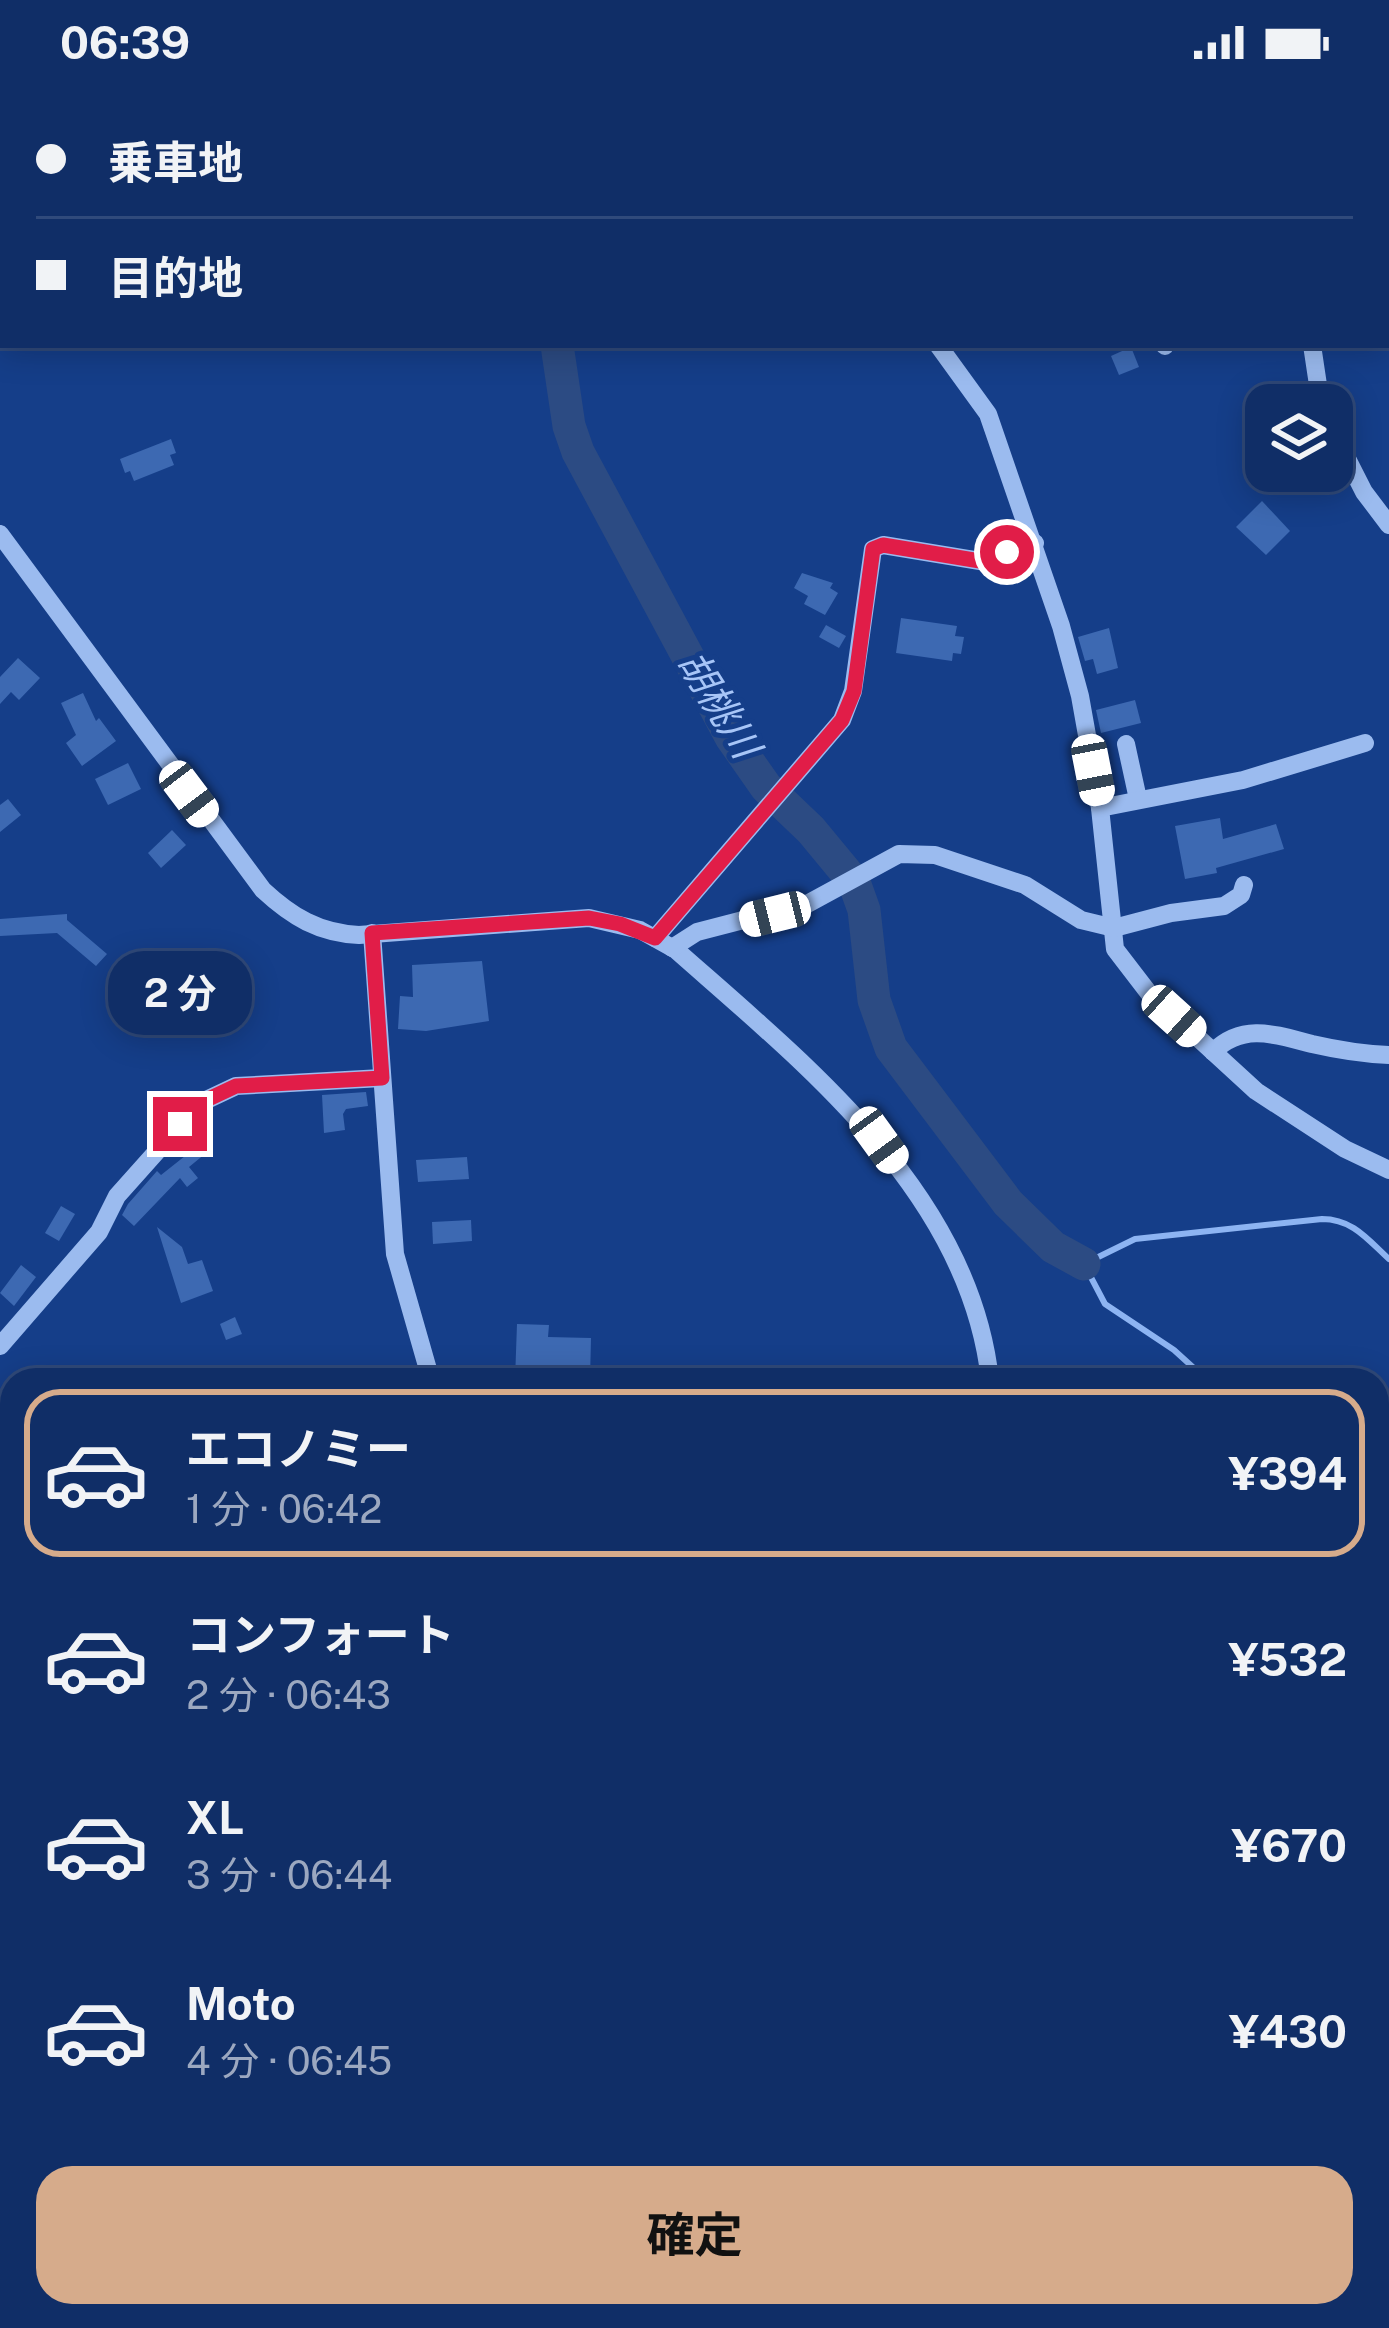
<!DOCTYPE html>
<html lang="ja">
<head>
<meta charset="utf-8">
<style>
  :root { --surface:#102e67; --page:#1e3a70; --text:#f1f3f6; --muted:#9ca8c0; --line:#304a7b; --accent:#d6ab8b }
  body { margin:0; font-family:"Public Sans","Noto Sans JP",sans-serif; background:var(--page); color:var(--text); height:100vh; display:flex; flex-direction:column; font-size:45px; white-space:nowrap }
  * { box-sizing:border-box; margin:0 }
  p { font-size:39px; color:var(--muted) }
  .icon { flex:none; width:66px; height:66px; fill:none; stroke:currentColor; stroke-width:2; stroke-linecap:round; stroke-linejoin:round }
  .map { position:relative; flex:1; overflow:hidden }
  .details { position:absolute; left:0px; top:1284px; width:1389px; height:960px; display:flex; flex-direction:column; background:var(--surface); border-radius:36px 36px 0 0; box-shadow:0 6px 30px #0003,0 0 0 3px var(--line) }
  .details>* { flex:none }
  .banner { position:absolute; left:0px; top:0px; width:1389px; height:264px; box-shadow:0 6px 30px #0003,0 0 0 3px var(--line); display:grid; align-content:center; height:264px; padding:0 36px; background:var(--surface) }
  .tools { position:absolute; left:1245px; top:300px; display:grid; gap:24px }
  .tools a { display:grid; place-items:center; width:108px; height:108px; border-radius:24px; background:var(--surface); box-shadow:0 6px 30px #0003,0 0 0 3px var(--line); font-size:60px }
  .end { position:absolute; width:54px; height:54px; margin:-27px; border:15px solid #e11d48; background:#fff; box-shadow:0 0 0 6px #fff }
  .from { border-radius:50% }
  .bubble { position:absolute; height:84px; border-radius:36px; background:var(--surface); box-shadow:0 6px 30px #0003,0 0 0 3px var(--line); font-size:39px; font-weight:700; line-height:84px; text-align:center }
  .car { position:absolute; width:36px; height:72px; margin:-36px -18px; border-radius:15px; box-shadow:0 0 9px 3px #0007; background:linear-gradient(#fff 24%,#345 0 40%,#fff 0 76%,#345 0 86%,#fff 0) }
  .banner b { display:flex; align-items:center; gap:42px; height:114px; font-size:45px }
  .banner b+b { border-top:3px solid var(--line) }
  .banner i { width:30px; height:30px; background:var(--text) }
  ul { padding:21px 0 0; list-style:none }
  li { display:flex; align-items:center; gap:36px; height:168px; margin:0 24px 18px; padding:0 12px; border:6px solid transparent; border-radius:36px }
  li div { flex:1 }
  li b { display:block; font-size:45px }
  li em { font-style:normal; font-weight:700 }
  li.current { border-color:var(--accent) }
  li>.icon { width:108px; height:108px; stroke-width:1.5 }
  .button { display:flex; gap:24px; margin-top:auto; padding:24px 36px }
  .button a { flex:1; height:138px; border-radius:36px; background:var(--accent); color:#111; font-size:48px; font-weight:700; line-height:138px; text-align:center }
  .status { display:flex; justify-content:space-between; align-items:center; height:84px; padding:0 60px; background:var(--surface); direction:ltr }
  .status svg { height:33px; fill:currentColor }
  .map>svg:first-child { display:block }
</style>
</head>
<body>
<div class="status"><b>06:39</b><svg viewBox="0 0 49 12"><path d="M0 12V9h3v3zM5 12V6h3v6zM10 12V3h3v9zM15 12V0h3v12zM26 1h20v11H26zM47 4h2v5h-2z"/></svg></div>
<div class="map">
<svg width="1389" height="2244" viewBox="0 0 1389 2244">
  <rect width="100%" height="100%" fill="#153e89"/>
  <g fill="#2757a8">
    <path d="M12,1574V2232H865L866,2244H0V1587Z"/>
    <path d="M1377,2021L1389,2022V2244H1127L1136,2232H1377Z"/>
  </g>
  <path fill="#2c4b83" stroke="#8db4f2" stroke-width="3" d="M723,2232H767L773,2244H706Z"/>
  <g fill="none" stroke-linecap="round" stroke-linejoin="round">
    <g stroke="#8db4f2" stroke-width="6">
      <path d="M1207,1296L1174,1266L1105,1220L1084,1180L1135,1155L1322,1135C1353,1135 1368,1156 1389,1175"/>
      <path d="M1377,1578L1389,1591"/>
    </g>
    <g stroke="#2c4b83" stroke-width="33">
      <path d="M506,0L508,3"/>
      <path d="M557,261L569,342L578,368L731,653L766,703L811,746L854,798L864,826L874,916L891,964L1008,1119L1053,1163L1084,1180"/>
    </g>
  </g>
  <g fill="#3d69b2">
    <path d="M1131,263L1139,283L1119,291L1111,272Z"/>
    <path d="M171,355L176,369L170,371L174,381L134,397L130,387L125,389L120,375Z"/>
    <path d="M1262,417L1290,447L1266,471L1236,443Z"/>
    <path d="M802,489L833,499L830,504L838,509L825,531L804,520L808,512L794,504Z"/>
    <path d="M901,534L957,542L955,552L964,553L961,570L953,569L952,577L896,569Z"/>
    <path d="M826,541L846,552L839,564L819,553Z"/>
    <path d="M1109,544L1118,584L1097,590L1093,575L1085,577L1078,553Z"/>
    <path d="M18,574L40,594L19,616L11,608L0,620V593Z"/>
    <path d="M83,609L96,637L99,634L116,657L82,682L66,659L76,651L61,619Z"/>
    <path d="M1135,616L1141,639L1101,649L1096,626Z"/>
    <path d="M128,679L141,705L108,721L95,695Z"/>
    <path d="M8,715L21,731L0,748V721Z"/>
    <path d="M1220,734L1223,755L1276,740L1284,765L1216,784L1217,789L1185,795L1175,742Z"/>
    <path d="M172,746L186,761L161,784L148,769Z"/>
    <path d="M67,830V836L107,870L96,882L57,849L0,852V835Z"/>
    <path d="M156,876V891H128V877Z"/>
    <path d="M482,877L489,937L426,947L398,945L400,912L413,913L412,881Z"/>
    <path d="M366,1008L368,1022L346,1025L343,1030L345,1046L324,1049L322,1011Z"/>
    <path d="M195,1045L211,1065L189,1083L198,1094L187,1103L180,1094L134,1142L122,1131L128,1120L157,1087L161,1091L185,1072L178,1064Z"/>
    <path d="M467,1073L469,1095L418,1098L416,1076Z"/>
    <path d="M61,1122L75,1130L59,1157L45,1149Z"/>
    <path d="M471,1136L472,1157L433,1160L432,1138Z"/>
    <path d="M157,1143L182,1163L188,1180L202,1176L213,1207L181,1219Z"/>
    <path d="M21,1181L36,1193L14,1222L0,1209Z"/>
    <path d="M235,1233L242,1250L226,1256L220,1240Z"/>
    <path d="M517,1240L549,1241L548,1253L591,1254L590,1296H515Z"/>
  </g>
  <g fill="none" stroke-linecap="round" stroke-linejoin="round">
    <path stroke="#9bbbef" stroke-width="3" stroke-dasharray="6 9" stroke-linecap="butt" d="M1361,2232L1366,2244"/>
    <g stroke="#9bbbef" stroke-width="18">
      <path d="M793,0L795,3"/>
      <path d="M1036,0L1042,3"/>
      <path d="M1295,0V3"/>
      <path d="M0,252L3,250"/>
      <path d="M938,261L988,330L1061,542L1080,612L1100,724L1115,865L1148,908L1256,1007L1345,1065L1389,1086"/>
      <path d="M1164,261L1165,262"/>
      <path d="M1312,261L1321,321"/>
      <path d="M1332,345L1364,408L1389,441"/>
      <path d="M0,450L263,806C292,833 319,849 359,851L589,834L640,846L676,866C806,981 970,1110 990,1296"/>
      <path d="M1126,660L1138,715"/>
      <path d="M1100,724L1243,696L1365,659"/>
      <path d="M372,849L395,1170L431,1296"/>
      <path d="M655,854L842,636L853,607L873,465L883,461L980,477L1035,459"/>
      <path d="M672,864L697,848L809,819L899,770L935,771L1025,801L1081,836L1114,844L1171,829L1224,822L1241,811L1244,801"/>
      <path d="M1213,968C1243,938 1277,951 1312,960C1338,966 1363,970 1389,971"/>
      <path d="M0,1262L99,1148L117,1112L200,1019L236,1002L382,994"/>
      <path d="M1377,1716L1389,1721"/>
      <path d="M363,2244L397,2232"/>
    </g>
  </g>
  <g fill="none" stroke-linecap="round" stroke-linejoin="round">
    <path stroke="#e11d48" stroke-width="15" d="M180,1040L200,1019L236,1002L382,994L372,849L589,834L620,840L655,854L842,636L854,607L873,465L883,461L980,477L1007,468"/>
  </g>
  <g text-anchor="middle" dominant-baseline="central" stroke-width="10" stroke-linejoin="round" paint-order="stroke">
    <g font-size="39" font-style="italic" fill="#a7c5f7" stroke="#153e89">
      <text transform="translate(719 620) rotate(58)">胡桃川</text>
    </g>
  </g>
</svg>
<div class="tools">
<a><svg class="icon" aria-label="layers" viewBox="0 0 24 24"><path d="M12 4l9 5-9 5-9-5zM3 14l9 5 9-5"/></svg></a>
</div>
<i class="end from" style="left:1007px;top:468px"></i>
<i class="end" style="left:180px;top:1040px"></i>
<div class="bubble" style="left:108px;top:867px;width:144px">2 分</div>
<i class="car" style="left:1093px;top:686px;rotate:169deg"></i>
<i class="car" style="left:189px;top:710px;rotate:143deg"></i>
<i class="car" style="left:775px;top:830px;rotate:256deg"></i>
<i class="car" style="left:1174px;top:932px;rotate:132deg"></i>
<i class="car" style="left:879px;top:1056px;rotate:144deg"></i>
<div class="banner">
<b><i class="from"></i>乗車地</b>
<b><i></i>目的地</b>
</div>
<section class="details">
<ul>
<li class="current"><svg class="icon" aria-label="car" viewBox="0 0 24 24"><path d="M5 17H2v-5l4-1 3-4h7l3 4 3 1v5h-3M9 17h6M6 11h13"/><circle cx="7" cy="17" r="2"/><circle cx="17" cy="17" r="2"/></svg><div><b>エコノミー</b><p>1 分 · 06:42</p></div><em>¥394</em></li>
<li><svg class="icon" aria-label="car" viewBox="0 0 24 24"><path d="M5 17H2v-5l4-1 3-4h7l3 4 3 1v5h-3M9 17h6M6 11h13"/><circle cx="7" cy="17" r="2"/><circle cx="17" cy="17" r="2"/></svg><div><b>コンフォート</b><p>2 分 · 06:43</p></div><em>¥532</em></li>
<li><svg class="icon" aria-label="car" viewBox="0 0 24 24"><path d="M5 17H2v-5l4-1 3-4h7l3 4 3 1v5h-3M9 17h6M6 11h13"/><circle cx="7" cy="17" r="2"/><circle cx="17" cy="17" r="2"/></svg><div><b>XL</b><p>3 分 · 06:44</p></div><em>¥670</em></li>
<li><svg class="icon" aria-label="car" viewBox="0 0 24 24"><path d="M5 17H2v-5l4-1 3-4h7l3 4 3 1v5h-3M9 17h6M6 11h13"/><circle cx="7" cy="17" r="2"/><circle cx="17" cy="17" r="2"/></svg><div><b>Moto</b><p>4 分 · 06:45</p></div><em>¥430</em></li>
</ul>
<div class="button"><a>確定</a></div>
</section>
</div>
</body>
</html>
